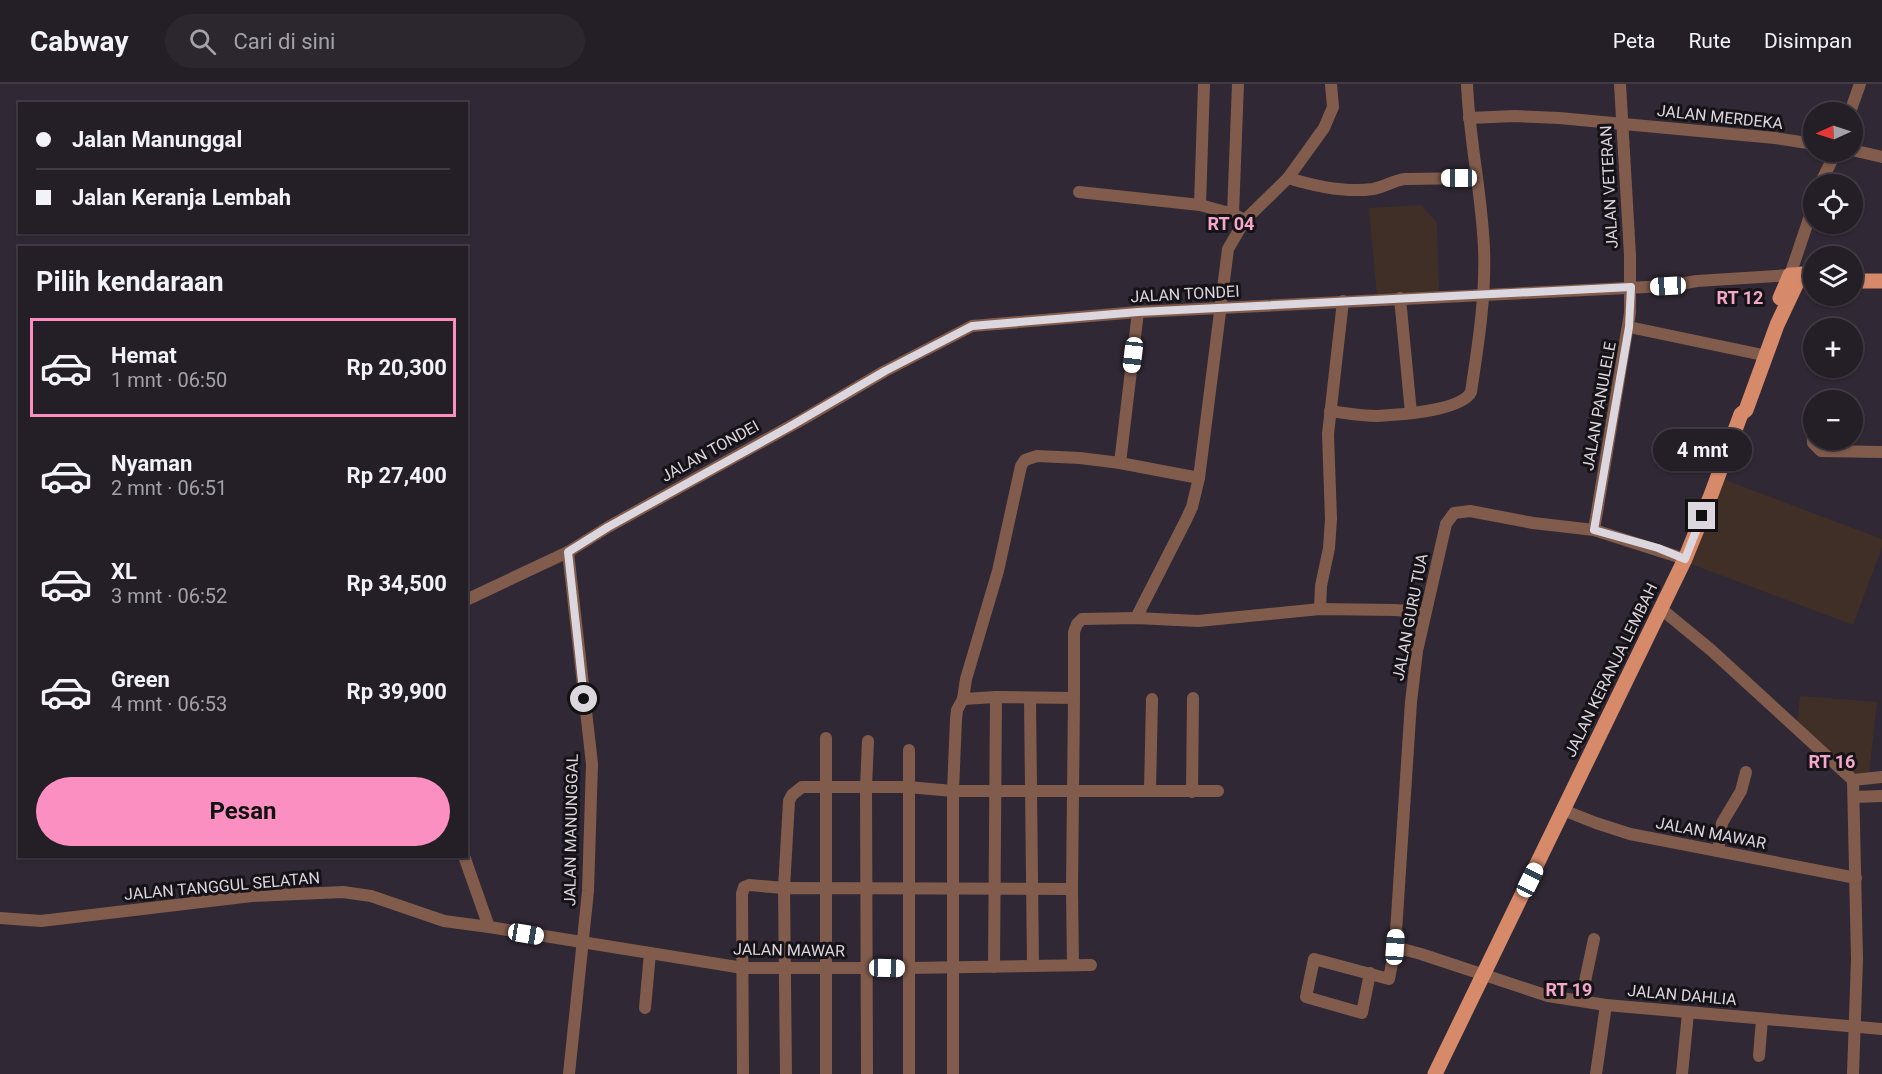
<!DOCTYPE html>
<html lang="id">
<head>
<meta charset="utf-8">
<style>
  :root { --surface:#241e27; --page:#2c272f; --text:#f1f3f6; --muted:#a3a2a7; --line:#413c44; --accent:#fc8fc1 }
  body { margin:0; font-family:Roboto,sans-serif; background:var(--page); color:var(--text); height:100vh; display:flex; flex-direction:column; font-size:22px; white-space:nowrap }
  * { box-sizing:border-box; margin:0 }
  p { font-size:20px; color:var(--muted) }
  .icon { flex:none; width:33px; height:33px; fill:none; stroke:currentColor; stroke-width:2; stroke-linecap:round; stroke-linejoin:round }
  .map { position:relative; flex:1; overflow:hidden }
  .side { position:absolute; left:18px; top:162px; width:450px; height:612px; display:flex; flex-direction:column; background:var(--surface); border-radius:0px; box-shadow:0 2px 4px #0004,0 0 0 2px var(--line) }
  .side>* { flex:none }
  .hud { position:absolute; left:18px; top:18px; width:450px; height:132px; border-radius:0px; box-shadow:0 2px 4px #0004,0 0 0 2px var(--line); display:grid; align-content:center; height:132px; padding:0 18px; background:var(--surface) }
  .needle { width:39px; rotate:267deg }
  .controls { position:absolute; left:1803px; top:18px; display:grid; gap:12px }
  .controls a { display:grid; place-items:center; width:60px; height:60px; border-radius:50%; background:var(--surface); box-shadow:0 2px 4px #0004,0 0 0 2px var(--line); font-size:30px }
  .end { position:absolute; width:27px; height:27px; margin:-14px; border:8px solid #dcd7de; background:#111; box-shadow:0 0 0 3px #111 }
  .from { border-radius:50% }
  .bubble { position:absolute; height:42px; border-radius:21px; background:var(--surface); box-shadow:0 2px 4px #0004,0 0 0 2px var(--line); font-size:20px; font-weight:700; line-height:42px; text-align:center }
  .car { position:absolute; width:18px; height:36px; margin:-18px -9px; border-radius:8px; box-shadow:0 0 4px 2px #0007; background:linear-gradient(#fff 24%,#345 0 40%,#fff 0 76%,#345 0 86%,#fff 0) }
  .hud b { display:flex; align-items:center; gap:21px; height:57px; font-size:22px }
  .hud b+b { border-top:2px solid var(--line) }
  .hud i { width:15px; height:15px; background:var(--text) }
  ul { padding:0; list-style:none }
  li { display:flex; align-items:center; gap:18px; height:99px; margin:0 12px 9px; padding:0 6px; border:3px solid transparent; border-radius:0px }
  li div { flex:1 }
  li b { display:block; font-size:22px }
  li em { font-style:normal; font-weight:700 }
  li.current { border-color:var(--accent) }
  li>.icon { width:54px; height:54px; stroke-width:1.5 }
  h2 { padding:0 18px; font-size:27px; line-height:72px }
  .action { display:flex; gap:12px; margin-top:auto; padding:12px 18px }
  .action a { flex:1; height:69px; border-radius:36px; background:var(--accent); color:#111; font-size:24px; font-weight:700; line-height:69px; text-align:center }
  header { display:flex; align-items:center; gap:36px; box-sizing:border-box; height:84px; padding:0 30px; background:var(--surface); border-bottom:2px solid var(--line) }
  header strong { font-size:28px }
  nav { display:flex; gap:33px; margin-inline-start:auto; font-size:21px }
  .search { width:420px; height:54px; background:var(--page); display:flex; align-items:center; gap:15px; box-sizing:border-box; padding:0 21px; border-radius:33px; color:var(--muted); font-size:22px }
  .map>svg:first-child { display:block }
</style>
</head>
<body>
<header>
<strong>Cabway</strong>
<div class="search"><svg class="icon" aria-label="search" viewBox="0 0 24 24"><circle cx="10" cy="10" r="6"/><path d="M15 15l6 6"/></svg>Cari di sini</div>
<nav><a>Peta</a><a>Rute</a><a>Disimpan</a></nav>
</header>
<div class="map">
<svg width="1882" height="990" viewBox="0 0 1882 990">
  <rect width="100%" height="100%" fill="#302834"/>
  <g fill="#402f26">
    <path d="M1421,121L1437,139L1439,208L1377,212L1369,124Z"/>
    <path d="M1720,394L1882,455V463L1853,541L1688,479Z"/>
    <path d="M1800,612L1877,618L1869,689H1850L1797,641Z"/>
  </g>
  <g fill="none" stroke-linecap="round" stroke-linejoin="round">
    <g stroke="#815c4c" stroke-width="12">
      <path d="M1850,28L1860,0"/>
      <path d="M1469,34L1515,32L1559,34L1775,54L1814,60"/>
      <path d="M1852,66L1882,73"/>
      <path d="M1288,94C1314,102 1345,109 1373,105C1385,103 1394,96 1405,95L1477,94"/>
      <path d="M1820,100L1836,68"/>
      <path d="M1079,108L1200,121L1233,130L1245,136"/>
      <path d="M1200,121L1204,0"/>
      <path d="M1233,130L1238,0"/>
      <path d="M1400,214L1411,329"/>
      <path d="M1629,243L1758,270"/>
      <path d="M1330,327C1345,329 1362,332 1377,332C1398,331 1461,327 1471,308C1478,262 1486,211 1484,165C1482,110 1469,55 1467,0"/>
      <path d="M1812,342L1813,359L1821,367L1882,368"/>
      <path d="M1120,379L1138,228"/>
      <path d="M1594,446L1630,229V171L1620,0"/>
      <path d="M568,468L592,680L588,807L569,990"/>
      <path d="M1685,475L1594,446L1533,439L1470,427L1454,429L1446,440L1417,567L1411,618L1395,863L1421,870L1548,912L1606,921L1882,945"/>
      <path d="M466,516L568,468L608,443L805,334L885,287L972,242L1138,228L1668,202L1697,197L1790,191L1814,120"/>
      <path d="M1660,524L1711,566L1853,696L1857,875L1853,990"/>
      <path d="M1320,525L1321,502L1329,464L1331,435L1328,350L1343,217"/>
      <path d="M1136,534L1186,436L1192,423L1199,394"/>
      <path d="M1030,614L1033,882"/>
      <path d="M1074,614V548L1077,540L1082,535L1136,534L1198,537L1320,525L1395,526L1425,528"/>
      <path d="M826,654V990"/>
      <path d="M1853,696L1882,693"/>
      <path d="M1150,707L1152,615"/>
      <path d="M1192,708L1193,614"/>
      <path d="M1854,713L1882,712"/>
      <path d="M1563,726L1596,739L1630,750L1856,794"/>
      <path d="M1718,767L1722,739L1741,707L1746,688"/>
      <path d="M464,772L489,843"/>
      <path d="M1072,805L1073,881"/>
      <path d="M0,834L41,837L252,812L343,808L371,812L444,837L489,843L743,884H908L1091,881"/>
      <path d="M994,883L996,613"/>
      <path d="M1370,889L1362,929L1306,913L1314,875L1389,895L1395,863"/>
      <path d="M1581,916L1594,855"/>
      <path d="M645,924L650,869"/>
      <path d="M1759,972L1762,935"/>
      <path d="M743,990L742,810L744,803L749,801L784,804L789,717L792,711L802,703H908L953,707H1218"/>
      <path d="M786,990L784,804L1072,805L1074,614L996,613L963,615"/>
      <path d="M867,990L866,703L868,657"/>
      <path d="M909,990V666"/>
      <path d="M953,990V707L956,635L957,626L963,615L966,595L998,487L1021,382L1025,376L1037,372L1080,374L1120,379L1199,394L1228,165L1245,136L1288,94L1324,44L1333,23L1331,0"/>
      <path d="M1596,990L1606,921"/>
      <path d="M1682,990L1688,929"/>
    </g>
    <g stroke="#d68a69" stroke-width="15">
      <path d="M1852,197H1882"/>
      <path d="M1780,214L1790,191L1814,190"/>
      <path d="M1435,990L1685,475L1711,411L1741,330L1746,326L1777,241L1801,190"/>
    </g>
  </g>
  <g fill="none" stroke-linecap="round" stroke-linejoin="round">
    <path stroke="#dcd7de" stroke-width="8" d="M584,615L568,468L608,443L789,343L885,287L972,242L1138,228L1631,203L1629,243L1594,446L1658,464L1685,475L1702,432"/>
  </g>
  <g text-anchor="middle" dominant-baseline="central" stroke-width="6" stroke-linejoin="round" paint-order="stroke">
    <g font-size="16" fill="#dcd7de" stroke="#161318">
      <text transform="translate(1720 33) rotate(6)">JALAN MERDEKA</text>
      <text transform="translate(1609 103) rotate(-93)">JALAN VETERAN</text>
      <text transform="translate(1185 210) rotate(-3)">JALAN TONDEI</text>
      <text transform="translate(1599 322) rotate(-80)">JALAN PANULELE</text>
      <text transform="translate(710 367) rotate(-29)">JALAN TONDEI</text>
      <text transform="translate(1410 533) rotate(-79)">JALAN GURU TUA</text>
      <text transform="translate(1611 586) rotate(-64)">JALAN KERANJA LEMBAH</text>
      <text transform="translate(571 746) rotate(-89)">JALAN MANUNGGAL</text>
      <text transform="translate(1711 749) rotate(11)">JALAN MAWAR</text>
      <text transform="translate(222 802) rotate(-5)">JALAN TANGGUL SELATAN</text>
      <text transform="translate(789 866) rotate(1)">JALAN MAWAR</text>
      <text transform="translate(1682 911) rotate(5)">JALAN DAHLIA</text>
    </g>
    <g font-size="18" font-weight="bold" fill="#f4a7c8" stroke="#161318">
      <text x="1231" y="139">RT 04</text>
      <text x="1740" y="213">RT 12</text>
      <text x="1832" y="677">RT 16</text>
      <text x="1569" y="905">RT 19</text>
    </g>
  </g>
</svg>
<div class="controls">
<a><svg class="needle" viewBox="-14 -14 28 28"><path d="M0-13l5 13h-10z" fill="#e53935"/><path d="M0 13l5-13h-10z" fill="#a3a2a7"/></svg></a>
<a><svg class="icon" aria-label="locate" viewBox="0 0 24 24"><circle cx="12" cy="12" r="6"/><path d="M12 2v4M12 18v4M2 12h4M18 12h4"/></svg></a>
<a><svg class="icon" aria-label="layers" viewBox="0 0 24 24"><path d="M12 4l9 5-9 5-9-5zM3 14l9 5 9-5"/></svg></a>
<a>+</a>
<a>−</a>
</div>
<i class="end from" style="left:584px;top:615px"></i>
<i class="end" style="left:1702px;top:432px"></i>
<div class="bubble" style="left:1653px;top:345px;width:99px">4 mnt</div>
<i class="car" style="left:1459px;top:94px;rotate:270deg"></i>
<i class="car" style="left:1668px;top:202px;rotate:267deg"></i>
<i class="car" style="left:1133px;top:271px;rotate:187deg"></i>
<i class="car" style="left:1530px;top:796px;rotate:26deg"></i>
<i class="car" style="left:526px;top:850px;rotate:100deg"></i>
<i class="car" style="left:1395px;top:863px;rotate:4deg"></i>
<i class="car" style="left:887px;top:884px;rotate:91deg"></i>
<div class="hud">
<b><i class="from"></i>Jalan Manunggal</b>
<b><i></i>Jalan Keranja Lembah</b>
</div>
<section class="side">
<h2>Pilih kendaraan</h2>
<ul>
<li class="current"><svg class="icon" aria-label="car" viewBox="0 0 24 24"><path d="M5 17H2v-5l4-1 3-4h7l3 4 3 1v5h-3M9 17h6M6 11h13"/><circle cx="7" cy="17" r="2"/><circle cx="17" cy="17" r="2"/></svg><div><b>Hemat</b><p>1 mnt · 06:50</p></div><em>Rp 20,300</em></li>
<li><svg class="icon" aria-label="car" viewBox="0 0 24 24"><path d="M5 17H2v-5l4-1 3-4h7l3 4 3 1v5h-3M9 17h6M6 11h13"/><circle cx="7" cy="17" r="2"/><circle cx="17" cy="17" r="2"/></svg><div><b>Nyaman</b><p>2 mnt · 06:51</p></div><em>Rp 27,400</em></li>
<li><svg class="icon" aria-label="car" viewBox="0 0 24 24"><path d="M5 17H2v-5l4-1 3-4h7l3 4 3 1v5h-3M9 17h6M6 11h13"/><circle cx="7" cy="17" r="2"/><circle cx="17" cy="17" r="2"/></svg><div><b>XL</b><p>3 mnt · 06:52</p></div><em>Rp 34,500</em></li>
<li><svg class="icon" aria-label="car" viewBox="0 0 24 24"><path d="M5 17H2v-5l4-1 3-4h7l3 4 3 1v5h-3M9 17h6M6 11h13"/><circle cx="7" cy="17" r="2"/><circle cx="17" cy="17" r="2"/></svg><div><b>Green</b><p>4 mnt · 06:53</p></div><em>Rp 39,900</em></li>
</ul>
<div class="action"><a>Pesan</a></div>
</section>
</div>
</body>
</html>
